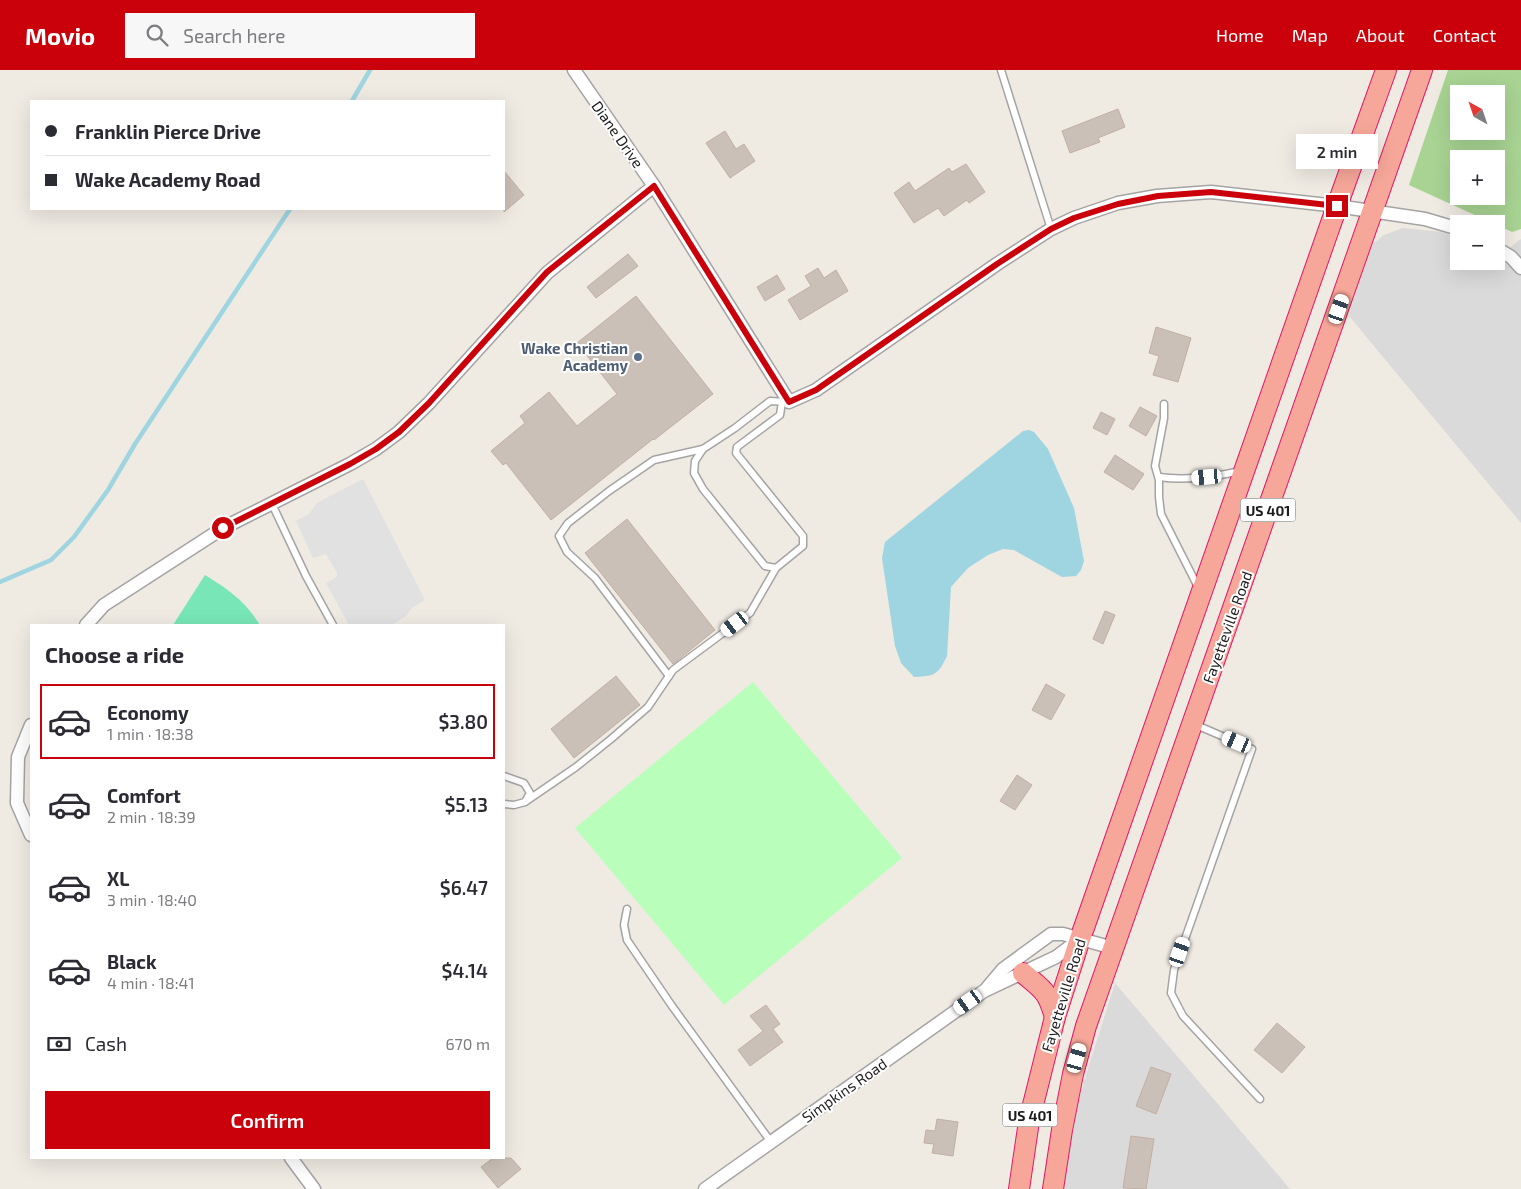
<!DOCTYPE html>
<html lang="en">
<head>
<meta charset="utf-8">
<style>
  :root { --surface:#fff; --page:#f7f7f7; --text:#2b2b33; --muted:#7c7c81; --line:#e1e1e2; --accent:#ca000a }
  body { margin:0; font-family:"Exo 2",sans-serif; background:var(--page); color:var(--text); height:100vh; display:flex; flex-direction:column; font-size:19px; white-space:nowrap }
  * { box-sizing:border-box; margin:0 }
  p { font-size:16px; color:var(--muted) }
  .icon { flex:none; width:28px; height:28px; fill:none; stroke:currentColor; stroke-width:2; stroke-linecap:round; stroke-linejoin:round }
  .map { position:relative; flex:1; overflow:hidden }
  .panel { position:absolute; left:30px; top:554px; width:475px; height:535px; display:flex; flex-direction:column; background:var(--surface); border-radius:0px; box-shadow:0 5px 20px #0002 }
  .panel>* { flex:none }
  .top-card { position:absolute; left:30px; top:30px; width:475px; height:110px; border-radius:0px; box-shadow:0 5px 20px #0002; display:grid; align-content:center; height:110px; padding:0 15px; background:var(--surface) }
  .needle { width:32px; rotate:320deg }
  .tools { position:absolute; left:1450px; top:15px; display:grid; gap:10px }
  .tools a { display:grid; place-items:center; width:55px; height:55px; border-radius:0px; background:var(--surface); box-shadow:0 5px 20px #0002; font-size:25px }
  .end { position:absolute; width:22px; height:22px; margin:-11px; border:6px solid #ca000a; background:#fff; box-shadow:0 0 0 2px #fff }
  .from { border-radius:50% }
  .bubble { position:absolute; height:35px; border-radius:0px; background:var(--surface); box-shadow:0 5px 20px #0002; font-size:16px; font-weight:600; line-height:35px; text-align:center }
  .car { position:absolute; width:15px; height:30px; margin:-15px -8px; border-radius:6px; box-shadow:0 0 4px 1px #0007; background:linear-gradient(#fff 24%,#345 0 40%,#fff 0 76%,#345 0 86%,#fff 0) }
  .top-card b { display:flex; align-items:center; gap:18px; height:48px; font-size:19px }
  .top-card b+b { border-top:1px solid var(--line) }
  .top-card i { width:12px; height:12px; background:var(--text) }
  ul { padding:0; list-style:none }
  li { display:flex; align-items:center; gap:15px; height:75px; margin:0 10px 8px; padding:0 5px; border:2px solid transparent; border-radius:0px }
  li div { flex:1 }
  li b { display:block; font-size:19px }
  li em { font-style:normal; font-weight:600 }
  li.active { border-color:var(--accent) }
  li>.icon { width:45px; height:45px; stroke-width:1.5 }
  h2 { padding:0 15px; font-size:22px; line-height:60px }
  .pay { display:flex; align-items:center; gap:12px; height:55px; padding:0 15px; font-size:19px }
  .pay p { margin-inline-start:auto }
  .button { display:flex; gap:10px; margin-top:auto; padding:10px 15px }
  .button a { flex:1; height:58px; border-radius:0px; background:var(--accent); color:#fff; font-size:20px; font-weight:600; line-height:58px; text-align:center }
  header { display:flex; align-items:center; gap:30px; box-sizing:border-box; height:70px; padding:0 25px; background:var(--accent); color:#fff }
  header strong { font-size:24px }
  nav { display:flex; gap:28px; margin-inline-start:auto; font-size:18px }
  .search { width:350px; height:45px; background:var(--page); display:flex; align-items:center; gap:12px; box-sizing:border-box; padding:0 18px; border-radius:0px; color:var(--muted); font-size:19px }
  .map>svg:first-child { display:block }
</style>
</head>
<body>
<header>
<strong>Movio</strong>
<div class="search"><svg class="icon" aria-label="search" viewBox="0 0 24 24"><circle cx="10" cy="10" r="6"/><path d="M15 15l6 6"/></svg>Search here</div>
<nav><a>Home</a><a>Map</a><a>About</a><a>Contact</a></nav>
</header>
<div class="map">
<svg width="1521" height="1119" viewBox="0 0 1521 1119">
  <rect width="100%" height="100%" fill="#efeae2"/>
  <g fill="#dbdada">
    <path d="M1403,158L1441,162L1459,167V191H1496V185L1499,186L1521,169V453L1349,246L1365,192L1373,174L1384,165Z"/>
    <path d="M1115,913L1290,1119H1062L1071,1058L1086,1005Z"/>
  </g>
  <path fill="#a8d392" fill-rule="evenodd" d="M1448,0H1521V159L1512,162L1409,115ZM1459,24H1496V61H1459ZM1459,89H1496V126H1459Z"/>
  <path fill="#bafebc" d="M753,612L902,788L724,935L575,758Z"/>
  <path fill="#78e6b6" d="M205,505C229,520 244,530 260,555H173Z"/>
  <path fill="#e1e1e1" d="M363,409L425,530L412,538L406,546L392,555H349L326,513L337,507V503L326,484L313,488L296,451L309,444L317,433Z"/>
  <path fill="#9ed5e1" d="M1029,360L1034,362L1048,379L1074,438L1084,491L1081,500L1076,506L1062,507L1014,480L1003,479L988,485L968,498L951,517L947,586C938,605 935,606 914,607L901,593L895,576L882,488L885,472L1023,361Z"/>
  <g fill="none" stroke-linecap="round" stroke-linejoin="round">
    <g stroke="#9ed5e1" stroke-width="4.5">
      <path d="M352,31L370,0"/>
      <path d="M0,512L51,490L74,467L108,420L135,374L290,139"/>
    </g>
  </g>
  <g fill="#cbc0b7" stroke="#c2afa3">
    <path d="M1118,39L1125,57L1098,68L1100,72L1070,83L1062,61Z"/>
    <path d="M725,61L736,79L744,74L755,91L730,108L706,73Z"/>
    <path d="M966,94L985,122L969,133L967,130L944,146L938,138L914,153L894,123L909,112L915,121L949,98L952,102Z"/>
    <path d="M504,101L524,125L504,142Z"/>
    <path d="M628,184L638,196L596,228L587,217Z"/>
    <path d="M818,198L824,208L836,200L848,221L800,250L788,230L811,216L805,206Z"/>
    <path d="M777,205L785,219L765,231L757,217Z"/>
    <path d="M636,226L713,324L654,370L653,369L551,450L506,393L503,395L491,381L525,353L520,346L549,322L577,356L617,324L577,273Z"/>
    <path d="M1156,257L1191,268L1178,312L1153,305L1159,286L1149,283Z"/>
    <path d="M1140,337L1157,346L1146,366L1129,356Z"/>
    <path d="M1101,342L1115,349L1107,365L1093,358Z"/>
    <path d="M1115,385L1144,404L1133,420L1104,402Z"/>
    <path d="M627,449L715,560L673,594L585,483Z"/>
    <path d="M1105,541L1115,545L1103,574L1093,569Z"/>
    <path d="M616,606L640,635L574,688L551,659Z"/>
    <path d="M1046,614L1065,625L1051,650L1032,640Z"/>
    <path d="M1017,705L1032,715L1015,740L1000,731Z"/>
    <path d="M766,935L780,954L773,959L783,972L750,996L738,980L763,961L750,946Z"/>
    <path d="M1277,953L1305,977L1282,1003L1254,980Z"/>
    <path d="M1151,997L1171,1004L1156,1044L1136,1036Z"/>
    <path d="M937,1049L958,1052L953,1086L932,1083L934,1074L924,1073L926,1060L935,1061Z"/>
    <path d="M1131,1066L1154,1069L1146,1119L1123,1118Z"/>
    <path d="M493,1088H511L521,1099L498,1118L481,1097Z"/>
  </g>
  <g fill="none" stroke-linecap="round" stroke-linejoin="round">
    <g stroke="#a4a4a4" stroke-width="9">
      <g id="service">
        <path d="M1001,0L1051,159"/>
        <path d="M1164,334V348L1155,396L1159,410V427L1161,444L1198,517"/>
        <path d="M703,379L695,391L694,403L703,419L765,496L776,498L803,476V466L736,383L737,377L780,345L782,332"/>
        <path d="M1159,407C1186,411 1214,407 1241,401"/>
        <path d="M272,434L306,506L333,555"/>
        <path d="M669,606L595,508L567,482L559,466L568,453L609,421L654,390L703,379L735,358L770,331L788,332"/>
        <path d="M1194,654L1252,679L1174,900L1171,923L1183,946L1260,1029"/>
        <path d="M504,706L524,713L530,723L525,732L514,735L504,734"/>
        <path d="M525,732L576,697L611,669L648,637L673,600L750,543L776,498"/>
        <path d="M627,839L624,855L627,870L672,936L771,1072"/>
      </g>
    </g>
    <g stroke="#a4a4a4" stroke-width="15">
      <g id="minor">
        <path d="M574,0L654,116L789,332L816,320L997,194L1051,159L1074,148L1118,133L1157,126L1211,122L1337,136L1425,149L1459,159"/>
        <path d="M1496,178L1511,187L1521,198"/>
        <path d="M86,555L104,535L223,458L350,394L376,379L399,362L429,333L547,203L654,116"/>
        <path d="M31,655L18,687L17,733L31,765"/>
        <path d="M987,918L1003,899L1051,864H1063L1113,878"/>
        <path d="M291,1088L314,1119"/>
        <path d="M705,1119L984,921L1056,887L1080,869"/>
      </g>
    </g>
    <g stroke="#e81467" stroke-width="22">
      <g id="trunk">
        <path d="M1023,903C1044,921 1047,920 1055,947"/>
        <path d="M1019,1119L1029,1051L1055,947L1080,869L1337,136L1386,0"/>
        <path d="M1053,1119L1062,1060L1073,1004L1086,956L1422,0"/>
      </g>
    </g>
    <use href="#service" stroke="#fff" stroke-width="6"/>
    <use href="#minor" stroke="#fff" stroke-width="12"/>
    <use href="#trunk" stroke="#f6a799" stroke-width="20"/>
  </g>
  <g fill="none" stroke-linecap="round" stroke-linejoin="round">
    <path stroke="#ca000a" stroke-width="6" d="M223,458L350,394L376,379L399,362L429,333L547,202L654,116L789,332L816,320L997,194L1051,159L1074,148L1118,134L1158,126L1211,122L1337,136"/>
  </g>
  <circle fill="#5c6f8a" stroke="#fff" stroke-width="2" cx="638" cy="287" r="5"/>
  <g text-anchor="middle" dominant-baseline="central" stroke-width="4" stroke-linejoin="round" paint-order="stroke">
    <g fill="#fff" stroke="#616161" stroke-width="1">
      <rect x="1240.5" y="428.5" width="55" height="23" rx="4"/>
      <rect x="1002.5" y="1033.5" width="55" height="23" rx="4"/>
    </g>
    <g font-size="14" font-weight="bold" fill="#1d1d1d">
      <text x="1268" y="440">US 401</text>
      <text x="1030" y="1045">US 401</text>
    </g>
    <g font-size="15" fill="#1d1d1d" stroke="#fff">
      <text transform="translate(618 64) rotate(55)">Diane Drive</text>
      <text transform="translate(1227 557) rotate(-70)">Fayetteville Road</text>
      <text transform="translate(1063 925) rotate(-73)">Fayetteville Road</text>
      <text transform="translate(844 1020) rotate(-35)">Simpkins Road</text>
    </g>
    <g font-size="15" font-weight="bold" fill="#4e5e75" stroke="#fff" text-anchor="end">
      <text x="628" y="278">Wake Christian<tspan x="628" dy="17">Academy</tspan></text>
    </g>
  </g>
</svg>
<div class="tools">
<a><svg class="needle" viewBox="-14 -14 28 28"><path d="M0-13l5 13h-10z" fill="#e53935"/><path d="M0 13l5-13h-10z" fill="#7c7c81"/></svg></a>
<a>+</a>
<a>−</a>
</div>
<i class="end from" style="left:223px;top:458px"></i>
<i class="end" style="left:1337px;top:136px"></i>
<div class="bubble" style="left:1296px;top:64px;width:82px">2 min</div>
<i class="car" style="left:1339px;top:239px;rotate:19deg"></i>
<i class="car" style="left:1207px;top:407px;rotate:265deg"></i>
<i class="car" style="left:735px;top:554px;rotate:233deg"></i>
<i class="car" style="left:1237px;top:672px;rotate:293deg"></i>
<i class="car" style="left:1180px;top:882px;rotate:19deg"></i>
<i class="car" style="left:968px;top:932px;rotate:235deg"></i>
<i class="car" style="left:1077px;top:988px;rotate:16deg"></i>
<div class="top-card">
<b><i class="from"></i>Franklin Pierce Drive</b>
<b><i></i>Wake Academy Road</b>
</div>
<section class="panel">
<h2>Choose a ride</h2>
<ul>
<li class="active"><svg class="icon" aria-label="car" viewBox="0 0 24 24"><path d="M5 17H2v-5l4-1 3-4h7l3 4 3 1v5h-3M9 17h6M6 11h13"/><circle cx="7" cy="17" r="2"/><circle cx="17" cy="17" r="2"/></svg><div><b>Economy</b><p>1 min · 18:38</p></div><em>$3.80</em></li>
<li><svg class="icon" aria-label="car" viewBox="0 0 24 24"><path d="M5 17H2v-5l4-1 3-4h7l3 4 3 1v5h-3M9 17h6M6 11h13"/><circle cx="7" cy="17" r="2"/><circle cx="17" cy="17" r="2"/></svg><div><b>Comfort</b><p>2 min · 18:39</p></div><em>$5.13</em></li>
<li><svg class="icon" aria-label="car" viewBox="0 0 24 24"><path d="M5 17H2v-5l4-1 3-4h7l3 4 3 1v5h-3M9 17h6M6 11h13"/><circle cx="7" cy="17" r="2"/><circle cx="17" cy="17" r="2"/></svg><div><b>XL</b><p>3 min · 18:40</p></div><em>$6.47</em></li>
<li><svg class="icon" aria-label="car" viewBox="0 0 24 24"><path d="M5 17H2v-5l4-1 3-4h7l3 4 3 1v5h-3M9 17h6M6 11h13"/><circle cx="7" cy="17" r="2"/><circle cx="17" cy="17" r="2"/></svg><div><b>Black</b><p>4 min · 18:41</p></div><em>$4.14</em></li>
</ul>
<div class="pay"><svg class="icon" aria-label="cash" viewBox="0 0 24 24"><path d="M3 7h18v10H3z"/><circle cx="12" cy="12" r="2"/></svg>Cash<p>670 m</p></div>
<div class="button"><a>Confirm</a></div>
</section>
</div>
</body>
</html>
